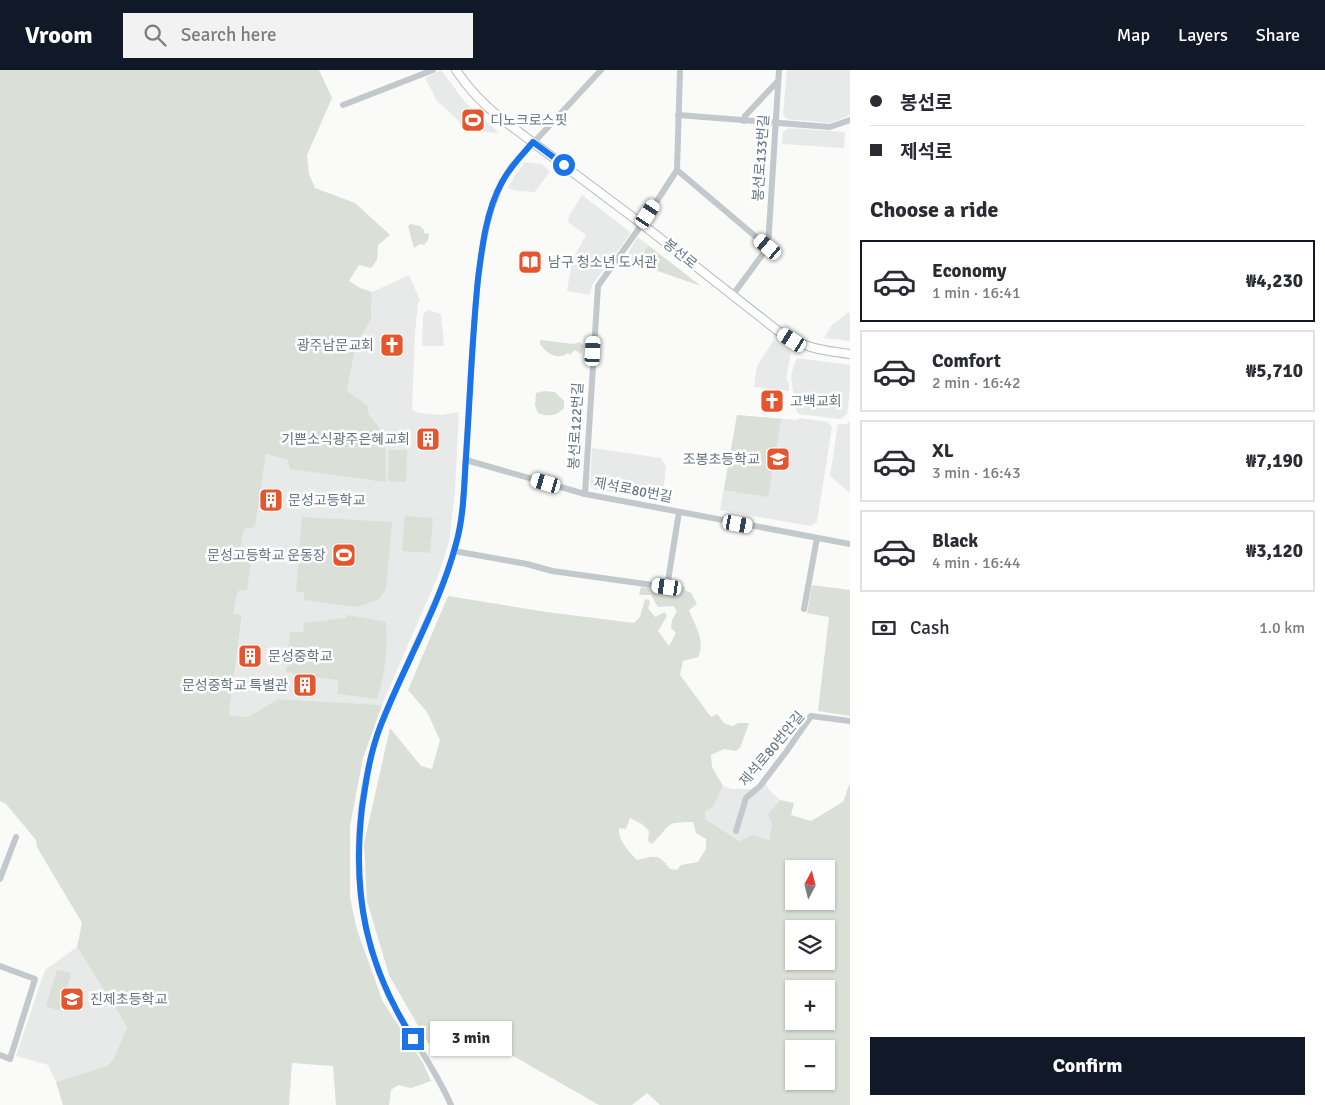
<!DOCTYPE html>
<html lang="en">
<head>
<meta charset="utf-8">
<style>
  :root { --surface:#fff; --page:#f2f2f3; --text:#2b2b33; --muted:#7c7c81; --line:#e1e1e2; --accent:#111827 }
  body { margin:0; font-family:Signika,"Noto Sans KR",sans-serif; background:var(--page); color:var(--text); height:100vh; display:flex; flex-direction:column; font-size:19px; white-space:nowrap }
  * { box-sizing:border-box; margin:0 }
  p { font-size:16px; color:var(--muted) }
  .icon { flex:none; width:28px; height:28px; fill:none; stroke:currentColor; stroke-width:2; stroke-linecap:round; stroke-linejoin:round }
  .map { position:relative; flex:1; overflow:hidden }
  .side { display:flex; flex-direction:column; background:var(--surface); width:475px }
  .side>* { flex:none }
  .banner { display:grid; align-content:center; height:110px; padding:0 20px; background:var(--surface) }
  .needle { width:32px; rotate:7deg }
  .buttons { position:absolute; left:785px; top:790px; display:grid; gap:10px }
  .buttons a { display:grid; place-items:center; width:50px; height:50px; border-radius:0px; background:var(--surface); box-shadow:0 1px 4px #0004; font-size:25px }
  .end { position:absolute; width:22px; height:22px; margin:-11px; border:6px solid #1a73e8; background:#fff; box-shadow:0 0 0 2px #fff }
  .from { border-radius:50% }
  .bubble { position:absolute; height:35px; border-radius:0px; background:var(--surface); box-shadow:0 1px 4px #0004; font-size:16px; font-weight:700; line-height:35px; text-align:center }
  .car { position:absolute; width:15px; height:30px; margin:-15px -8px; border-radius:6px; box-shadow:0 0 4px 1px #0007; background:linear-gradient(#fff 24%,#345 0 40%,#fff 0 76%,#345 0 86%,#fff 0) }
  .banner b { display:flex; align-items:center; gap:18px; height:48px; font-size:19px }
  .banner b+b { border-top:1px solid var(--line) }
  .banner i { width:12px; height:12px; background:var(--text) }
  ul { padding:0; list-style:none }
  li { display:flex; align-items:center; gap:15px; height:82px; margin:0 10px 8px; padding:0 10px; border:2px solid var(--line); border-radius:0px }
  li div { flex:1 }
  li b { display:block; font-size:19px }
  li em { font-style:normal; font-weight:700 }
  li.active { border-color:var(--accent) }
  li>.icon { width:45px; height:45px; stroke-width:1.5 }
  h2 { padding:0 20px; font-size:22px; line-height:60px }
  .pay { display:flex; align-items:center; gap:12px; height:55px; padding:0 20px; font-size:19px }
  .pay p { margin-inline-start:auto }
  .cta { display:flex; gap:10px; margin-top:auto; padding:10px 20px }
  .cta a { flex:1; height:58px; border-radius:0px; background:var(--accent); color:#fff; font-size:20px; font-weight:700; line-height:58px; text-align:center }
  header { display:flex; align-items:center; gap:30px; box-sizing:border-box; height:70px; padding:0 25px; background:var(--accent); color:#fff }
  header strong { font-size:24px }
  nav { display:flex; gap:28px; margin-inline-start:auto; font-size:18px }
  .search { width:350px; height:45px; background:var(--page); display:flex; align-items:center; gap:12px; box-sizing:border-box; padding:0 18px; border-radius:0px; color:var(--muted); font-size:19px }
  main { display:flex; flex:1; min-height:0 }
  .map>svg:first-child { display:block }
</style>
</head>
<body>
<header>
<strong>Vroom</strong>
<div class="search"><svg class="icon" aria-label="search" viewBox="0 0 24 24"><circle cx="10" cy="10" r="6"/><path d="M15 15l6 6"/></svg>Search here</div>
<nav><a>Map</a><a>Layers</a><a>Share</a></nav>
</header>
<main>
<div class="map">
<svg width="850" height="1035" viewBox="0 0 850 1035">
  <rect width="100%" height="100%" fill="#fafaf8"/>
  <g fill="#e8e9e9">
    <path d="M441,0L465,32L499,63L474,61L467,63L456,48L437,31L425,8Z"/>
    <path d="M787,0H850V45L831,53L787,49L783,45Z"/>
    <path d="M789,58L845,62L844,78L782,74L783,62Z"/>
    <path d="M525,92L541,94L550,101L535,122L518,121L508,118L515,105Z"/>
    <path d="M582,125L629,161L630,164L592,215L590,225L567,221L572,191L586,165L568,152L569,146Z"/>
    <path d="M637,168H639L648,175L647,179H645L643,196L624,190Z"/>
    <path d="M409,205L420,230L418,233L415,263L412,339L418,343L442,345L459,342L455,421L449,472L440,501L382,635L278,629L248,647L229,646L242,546L233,544L238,521L252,484L240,482L244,459L255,456L266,384L288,390L385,365L368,343V336L347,322L356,274L371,250L372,222Z"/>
    <path d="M429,240L441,244L444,276H422L423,246L425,242Z"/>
    <path d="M847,243H850V271L824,268L831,256Z"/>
    <path d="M773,271L791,282L786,309L789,313V321L754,317L757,296Z"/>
    <path d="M797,288L850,295V319L847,344L840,349L798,344L795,336L791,307L794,294Z"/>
    <path d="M737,345L797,350L800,348L828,352L832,357L817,452L810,456L720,440Z"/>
    <path d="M850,351V423L830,406L838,354H847Z"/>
    <path d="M592,378L661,388L666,397L662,430L593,419L590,416Z"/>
    <path d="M766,712L768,719L780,730L768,744L772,755L769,770L752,765L741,771L705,749V741L713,737L723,716L732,719H752Z"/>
    <path d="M77,877L127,957L113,990L107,996L56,1012L48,995L16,986L45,900Z"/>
  </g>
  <g fill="#dadfd7" fill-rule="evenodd">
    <path d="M0,0H319L332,28L307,85L309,104L315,118L355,133L390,165L378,175L377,190L371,198L359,195L349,211L360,218L372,222L371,250L356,274L347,321L368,336V343L385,365L386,412L290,399L288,390L266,384L255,457L244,459L240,482L252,484L247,520L238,521L233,544L242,545L229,645L248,647L278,629L382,635L363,688L350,756V828L357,860L383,932L423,993L431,1011L411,1018L398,1015L391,1020L389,1035H336L333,996L292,993L289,1035H63L56,1012L107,996L113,990L127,957L77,877L82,853L37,777L36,770L6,734L0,731Z"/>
    <path d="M411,154L420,156L424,160V163L429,164L428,171L425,173V175L420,174L414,178L408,156Z"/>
    <path d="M648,175L701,216L643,196L645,178L647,179Z"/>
    <path d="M540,270L574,274L580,272L584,276L581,284L575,280L570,285L568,283C557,291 546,283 540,274Z"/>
    <path d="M544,321L555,322L564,331V338C556,346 549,347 538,343L535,335L536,323Z"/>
    <path d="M737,345L781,349L768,427L724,420Z"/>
    <path d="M389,380H407L406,412L388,411Z"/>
    <path d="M405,446L433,448L430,483L402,481Z"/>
    <path d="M302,447L392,452L386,519L378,530L356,537L304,530V523L296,521Z"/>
    <path d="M812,515L850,520V646L818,641L829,547L807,543Z"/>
    <path d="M673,516L685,517V520L691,523L697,534L689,540C695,556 706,571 698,587L683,591L680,605L711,647L717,644L725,654L733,656L738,653H749L740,678L736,681L724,679L711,685L712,697L723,716L713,737L705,741V749L740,771L752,765L769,770L772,755L768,744L780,730L794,733L791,745L811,751L843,732L850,713V1035H660L647,1023L632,1035H599L492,974L428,973L389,905L367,831L364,774L390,658L421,696L432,699L440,670L427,642L408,620L448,526L546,542L634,553L640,547L645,529L649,530L650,533L648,538L655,547L665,542L667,546L658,561L669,576L676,563L671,558L672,550L677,541L673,536L658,537L651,525H639L641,517L670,520ZM630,748L642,754L649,761L648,771L652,774C672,755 662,752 693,752L696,763L706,769V779L698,792L681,795L677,800L670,799C658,783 656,786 637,790C629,781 618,771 619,758L626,759ZM794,799H826V831H794ZM794,859H826V891H794ZM794,919H826V951H794ZM794,979H826V1011H794Z"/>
    <path d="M348,545L386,552C388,577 385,604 377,629L338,624V610L294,605L293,603L286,602L290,562H303L304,553L345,548Z"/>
    <path d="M57,900L70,903L71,905L59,941L46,936Z"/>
  </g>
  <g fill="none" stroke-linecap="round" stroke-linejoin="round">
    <g stroke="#b5babe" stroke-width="10">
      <path id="major" d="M456,0C469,20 484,35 503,50L642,154L778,261C804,278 819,280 850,284"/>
    </g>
    <g stroke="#c3c8cc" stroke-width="6">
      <path d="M343,35L433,0"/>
      <path d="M678,45L830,57L850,50"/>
      <path d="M744,51L745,46L778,11"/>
      <path d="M677,100L768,177"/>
      <path d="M732,226L768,177L779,0"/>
      <path d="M466,390L585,424L850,474"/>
      <path d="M585,424L598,216L642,154L677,100L680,0"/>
      <path d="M454,481L527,494L552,501L667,517L679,442"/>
      <path d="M804,539L817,468"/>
      <path d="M736,761L746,728L760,716L786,682L811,646L850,651"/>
      <path d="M0,809L16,767"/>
      <path d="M0,896L35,909L10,989L0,985"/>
      <path d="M451,1035C431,988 396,950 379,902C353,832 353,754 372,683C381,650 397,618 411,586C427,549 446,513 456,473C464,444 464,412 466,383C470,325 472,267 478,209C483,170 489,131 511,97L601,0"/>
    </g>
    <use href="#major" stroke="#fff" stroke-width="8"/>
  </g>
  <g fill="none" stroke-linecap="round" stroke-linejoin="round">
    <path stroke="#1a73e8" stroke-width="6" d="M413,969C366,894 352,826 362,738C366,711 370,683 380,657C404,595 439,538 456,474C464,446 464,416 466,387C470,328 472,268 478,209C482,177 486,141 502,112C510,97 522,85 533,72L564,95"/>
  </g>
  <defs>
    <g id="stadium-square" transform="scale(1.25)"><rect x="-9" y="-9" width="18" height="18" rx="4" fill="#e4572e" stroke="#fff"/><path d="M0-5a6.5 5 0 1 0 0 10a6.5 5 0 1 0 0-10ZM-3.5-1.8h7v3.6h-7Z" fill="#fff"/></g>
    <g id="library-square" transform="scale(1.25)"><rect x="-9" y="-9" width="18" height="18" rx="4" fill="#e4572e" stroke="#fff"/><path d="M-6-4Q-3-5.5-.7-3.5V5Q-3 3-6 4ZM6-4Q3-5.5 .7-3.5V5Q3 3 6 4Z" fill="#fff"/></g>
    <g id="church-square" transform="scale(1.25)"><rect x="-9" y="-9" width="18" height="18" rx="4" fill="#e4572e" stroke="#fff"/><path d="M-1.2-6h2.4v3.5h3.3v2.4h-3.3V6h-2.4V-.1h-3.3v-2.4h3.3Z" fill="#fff"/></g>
    <g id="building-square" transform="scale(1.25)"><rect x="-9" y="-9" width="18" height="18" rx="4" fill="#e4572e" stroke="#fff"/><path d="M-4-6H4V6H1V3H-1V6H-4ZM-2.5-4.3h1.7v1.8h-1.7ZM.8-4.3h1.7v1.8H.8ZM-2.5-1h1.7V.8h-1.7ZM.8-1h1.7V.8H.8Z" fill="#fff"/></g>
    <g id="school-square" transform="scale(1.25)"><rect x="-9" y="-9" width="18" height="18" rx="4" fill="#e4572e" stroke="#fff"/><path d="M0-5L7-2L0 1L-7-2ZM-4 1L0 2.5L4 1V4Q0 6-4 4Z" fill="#fff"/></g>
  </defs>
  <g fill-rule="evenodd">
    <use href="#stadium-square" x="473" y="50"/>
    <use href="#library-square" x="530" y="192"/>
    <use href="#church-square" x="392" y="275"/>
    <use href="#church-square" x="772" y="331"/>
    <use href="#building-square" x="428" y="369"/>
    <use href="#school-square" x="778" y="389"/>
    <use href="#building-square" x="271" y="430"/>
    <use href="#stadium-square" x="344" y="485"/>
    <use href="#building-square" x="250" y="586"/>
    <use href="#building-square" x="305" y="615"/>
    <use href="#school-square" x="72" y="929"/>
  </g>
  <g text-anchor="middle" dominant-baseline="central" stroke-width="5" stroke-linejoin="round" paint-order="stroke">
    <g font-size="14" fill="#657683" stroke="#fff" text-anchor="start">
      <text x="490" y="50">디노크로스핏</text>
      <text x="548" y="192">남구 청소년 도서관</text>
      <text x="374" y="275" text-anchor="end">광주남문교회</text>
      <text x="790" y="331">고백교회</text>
      <text x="410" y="369" text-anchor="end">기쁜소식광주은혜교회</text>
      <text x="760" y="389" text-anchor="end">조봉초등학교</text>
      <text x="288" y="430">문성고등학교</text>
      <text x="326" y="485" text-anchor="end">문성고등학교 운동장</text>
      <text x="268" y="586">문성중학교</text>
      <text x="288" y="615" text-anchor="end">문성중학교 특별관</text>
      <text x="90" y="929">진제초등학교</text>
    </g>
    <g font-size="14" fill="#657683" stroke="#fff">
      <text transform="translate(761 88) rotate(-86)">봉선로133번길</text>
      <text transform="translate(680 184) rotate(39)">봉선로</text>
      <text transform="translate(576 356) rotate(-87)">봉선로122번길</text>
      <text transform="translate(633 420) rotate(11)">제석로80번길</text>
      <text transform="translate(772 679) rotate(-50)">제석로80번안길</text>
    </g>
  </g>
</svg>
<div class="buttons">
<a><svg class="needle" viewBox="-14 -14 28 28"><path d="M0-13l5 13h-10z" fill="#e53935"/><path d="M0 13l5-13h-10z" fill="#7c7c81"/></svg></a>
<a><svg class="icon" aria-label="layers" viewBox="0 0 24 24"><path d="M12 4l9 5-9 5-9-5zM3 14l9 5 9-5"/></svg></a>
<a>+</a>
<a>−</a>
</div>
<i class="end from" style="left:564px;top:95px"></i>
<i class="end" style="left:413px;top:969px"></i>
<div class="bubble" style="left:430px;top:951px;width:82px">3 min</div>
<i class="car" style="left:648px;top:144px;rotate:33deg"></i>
<i class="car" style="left:768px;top:177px;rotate:310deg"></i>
<i class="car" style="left:792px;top:270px;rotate:303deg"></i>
<i class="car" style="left:593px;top:281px;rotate:3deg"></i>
<i class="car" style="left:546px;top:413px;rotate:286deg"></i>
<i class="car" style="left:738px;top:454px;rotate:100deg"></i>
<i class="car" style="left:667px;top:517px;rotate:278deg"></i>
</div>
<section class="side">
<div class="banner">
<b><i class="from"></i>봉선로</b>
<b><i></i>제석로</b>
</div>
<h2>Choose a ride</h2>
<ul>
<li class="active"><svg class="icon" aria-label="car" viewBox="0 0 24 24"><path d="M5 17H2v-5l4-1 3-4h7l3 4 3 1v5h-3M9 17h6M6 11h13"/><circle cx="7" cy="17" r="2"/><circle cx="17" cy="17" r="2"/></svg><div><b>Economy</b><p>1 min · 16:41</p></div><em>₩4,230</em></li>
<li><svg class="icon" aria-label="car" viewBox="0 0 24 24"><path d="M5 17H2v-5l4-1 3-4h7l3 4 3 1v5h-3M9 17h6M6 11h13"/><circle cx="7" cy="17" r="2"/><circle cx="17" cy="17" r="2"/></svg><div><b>Comfort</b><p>2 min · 16:42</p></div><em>₩5,710</em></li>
<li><svg class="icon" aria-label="car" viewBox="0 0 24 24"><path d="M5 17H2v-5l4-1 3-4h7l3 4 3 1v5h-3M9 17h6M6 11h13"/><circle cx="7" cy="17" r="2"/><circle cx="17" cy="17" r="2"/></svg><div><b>XL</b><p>3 min · 16:43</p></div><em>₩7,190</em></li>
<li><svg class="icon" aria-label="car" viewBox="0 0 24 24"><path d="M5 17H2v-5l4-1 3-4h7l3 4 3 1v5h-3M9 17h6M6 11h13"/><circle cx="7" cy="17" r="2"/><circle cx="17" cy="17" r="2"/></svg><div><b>Black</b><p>4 min · 16:44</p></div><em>₩3,120</em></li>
</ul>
<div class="pay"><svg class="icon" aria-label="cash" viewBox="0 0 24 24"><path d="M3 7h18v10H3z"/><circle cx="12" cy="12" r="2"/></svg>Cash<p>1.0 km</p></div>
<div class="cta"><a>Confirm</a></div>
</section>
</main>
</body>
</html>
